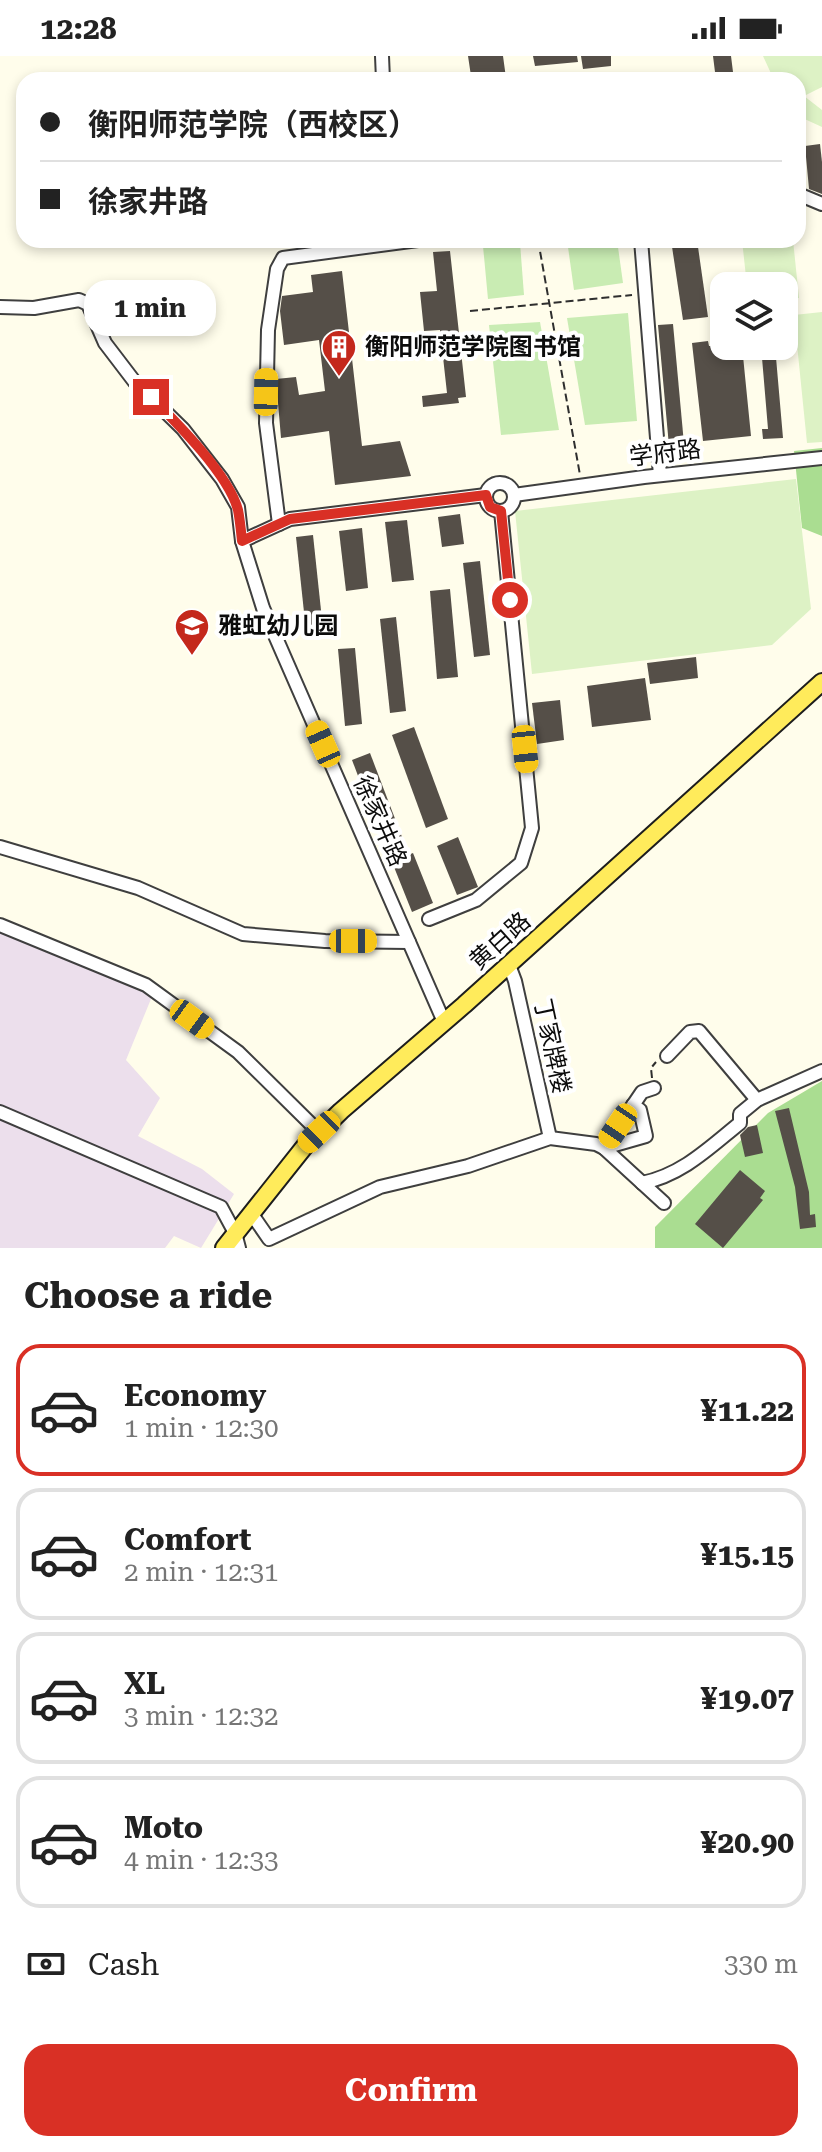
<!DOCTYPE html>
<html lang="en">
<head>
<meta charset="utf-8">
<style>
  :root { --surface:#fff; --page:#f2f2f2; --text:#222; --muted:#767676; --line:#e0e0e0; --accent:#d93025 }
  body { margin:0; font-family:"Roboto Serif","Noto Sans SC",serif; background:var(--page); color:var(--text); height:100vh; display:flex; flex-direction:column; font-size:30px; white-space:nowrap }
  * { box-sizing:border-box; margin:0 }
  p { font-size:26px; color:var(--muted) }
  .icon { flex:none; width:44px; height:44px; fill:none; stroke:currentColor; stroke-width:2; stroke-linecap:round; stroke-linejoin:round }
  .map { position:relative; height:1192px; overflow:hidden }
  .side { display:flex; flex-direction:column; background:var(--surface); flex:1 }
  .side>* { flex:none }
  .top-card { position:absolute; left:16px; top:16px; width:790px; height:176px; border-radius:24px; box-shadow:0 4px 12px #0003; display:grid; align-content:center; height:176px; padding:0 24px; background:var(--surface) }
  .tools { position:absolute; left:710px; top:216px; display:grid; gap:16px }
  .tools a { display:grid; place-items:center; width:88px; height:88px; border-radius:16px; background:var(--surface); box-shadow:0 4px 12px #0003; font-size:40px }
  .end { position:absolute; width:36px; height:36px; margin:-18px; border:10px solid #d93025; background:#fff; box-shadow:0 0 0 4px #fff }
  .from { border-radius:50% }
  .bubble { position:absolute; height:56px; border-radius:24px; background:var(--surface); box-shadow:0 4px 12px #0003; font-size:26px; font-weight:700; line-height:56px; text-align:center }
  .car { position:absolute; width:24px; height:48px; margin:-24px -12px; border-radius:10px; box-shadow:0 0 6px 2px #0007; background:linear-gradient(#f5c518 24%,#345 0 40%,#f5c518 0 76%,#345 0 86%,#f5c518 0) }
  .top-card b { display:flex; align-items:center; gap:28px; height:76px; font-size:30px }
  .top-card b+b { border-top:2px solid var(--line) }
  .top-card i { width:20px; height:20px; background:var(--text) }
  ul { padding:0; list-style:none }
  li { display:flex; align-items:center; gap:24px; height:132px; margin:0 16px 12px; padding:0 8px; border:4px solid var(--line); border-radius:24px }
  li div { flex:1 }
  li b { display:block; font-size:30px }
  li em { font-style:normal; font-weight:700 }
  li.active { border-color:var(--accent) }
  li>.icon { width:72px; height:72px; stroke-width:1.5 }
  h2 { padding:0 24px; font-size:36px; line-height:96px }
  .pay { display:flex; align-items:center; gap:20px; height:88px; padding:0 24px; font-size:30px }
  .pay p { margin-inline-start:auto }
  .action { display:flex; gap:16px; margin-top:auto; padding:16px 24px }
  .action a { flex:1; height:92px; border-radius:24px; background:var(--accent); color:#fff; font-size:32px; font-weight:700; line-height:92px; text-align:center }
  .status { display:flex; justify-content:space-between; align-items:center; height:56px; padding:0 40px; background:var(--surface); direction:ltr }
  .status svg { height:22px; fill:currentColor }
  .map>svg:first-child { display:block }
</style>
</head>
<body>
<div class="status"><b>12:28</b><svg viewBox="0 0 49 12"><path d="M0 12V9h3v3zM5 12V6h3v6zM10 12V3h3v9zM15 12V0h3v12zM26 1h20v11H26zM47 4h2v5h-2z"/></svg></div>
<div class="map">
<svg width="822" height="1192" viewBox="0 0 822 1192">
  <rect width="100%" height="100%" fill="#fffdeb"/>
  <path fill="#ecdfec" d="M0,872L153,938L126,1004L160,1042L138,1080L202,1113L234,1138L201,1192L174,1180L165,1192H0Z"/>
  <g fill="#c9ecb3">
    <path d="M567,184H617L623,227L574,234Z"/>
    <path d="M520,187L524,239L488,243L483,190Z"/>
    <path d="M628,257L637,365L585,369L567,262Z"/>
    <path d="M540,266L559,374L501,379L489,269Z"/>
  </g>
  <g fill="#aadd91">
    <path d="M822,392V480L802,472L794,395Z"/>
    <path d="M822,1025V1192H655V1171L768,1057Z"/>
  </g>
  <g fill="#ddf2c5">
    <path d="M763,0H822V31L804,40L822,54V71L798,60V24H774Z"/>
    <path d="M742,184H793L799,242L784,244V230H747Z"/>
    <path d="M822,256V386L807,387L794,259Z"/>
    <path d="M796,423L811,553L772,589L532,618L515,455Z"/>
  </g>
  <g fill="#554f48">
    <path d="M468,0H503L506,22L478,24L477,19L471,20Z"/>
    <path d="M533,0H577L578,6L535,10Z"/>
    <path d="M581,0H611V10L583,13Z"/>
    <path d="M713,0H731L734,24H716Z"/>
    <path d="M820,88L822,106V138L809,133L805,90Z"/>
    <path d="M671,184H697L708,261L683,264Z"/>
    <path d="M450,195L466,341L458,342L459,347L423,351L422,340L447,337L440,274L424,275L420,236L437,235L433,196Z"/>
    <path d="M342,215L362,390L400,385L411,420L335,429L329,375L281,382L276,323L296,321L299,339L325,335L319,284L284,289L280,255L282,240L313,236L311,219Z"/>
    <path d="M673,268L684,388L669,390L658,269Z"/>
    <path d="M708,285L709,290H742L751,380L703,385L692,287Z"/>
    <path d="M761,290H775L783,382L763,383L762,373H768Z"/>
    <path d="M460,458L464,488L442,491L438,461Z"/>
    <path d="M407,464L414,524L392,526L385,466Z"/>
    <path d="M362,472L368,532L346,535L339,475Z"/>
    <path d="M313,479L323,573L306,575L296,481Z"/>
    <path d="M480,505L490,599L474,601L463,507Z"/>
    <path d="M450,533L458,621L437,623L430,535Z"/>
    <path d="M396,561L406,655L390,657L380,563Z"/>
    <path d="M355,592L362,668L345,670L338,593Z"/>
    <path d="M696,601L698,622L650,628L647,607Z"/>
    <path d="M645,622L651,664L592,671L587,630Z"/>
    <path d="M560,644L564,684L537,688L532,647Z"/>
    <path d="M414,671L448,763L426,772L392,679Z"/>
    <path d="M370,697L402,781L384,788L352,704Z"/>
    <path d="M458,781L478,831L457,839L437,790Z"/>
    <path d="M413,797L433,847L412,856L392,806Z"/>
    <path d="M789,1052L809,1136L810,1159L815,1158L816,1171L800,1173L795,1131L775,1055Z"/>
    <path d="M757,1069L763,1097L745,1101L740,1079L748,1071Z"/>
    <path d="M740,1114L765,1135L760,1142L763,1144L723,1192L695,1168Z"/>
  </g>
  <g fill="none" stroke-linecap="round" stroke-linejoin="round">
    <g stroke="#3f3f3f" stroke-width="16">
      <g id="minor">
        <path d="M382,0L383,24"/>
        <path d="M798,138L822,148"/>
        <path d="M641,184L660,419"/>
        <path d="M0,251L34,252L79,244L88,248L105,287L134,325L183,373L222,423L238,451L242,485L263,552L444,966"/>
        <circle cx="500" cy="441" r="14"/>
        <path d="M514,439L644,421L822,402"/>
        <path d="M279,468L266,367L268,274L277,213L283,202L418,184"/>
        <path d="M242,485L290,463L486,439"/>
        <path d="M0,791L138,832L243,878L325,885L409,886"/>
        <path d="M429,863L476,844L521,807L532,772L501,455"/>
        <path d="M0,869L146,929L238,996L319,1076"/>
        <path d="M509,909L515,925L550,1082"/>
        <path d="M667,1000L690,976L699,975L757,1044"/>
        <path d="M0,1056L221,1151L235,1177L239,1192"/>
        <path d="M604,1092L642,1036L654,1032"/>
        <path d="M604,1092L646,1080L640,1054L633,1049"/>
        <path d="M642,1127C682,1119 709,1092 740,1067V1058L757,1044L822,1015"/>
        <path d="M251,1157L269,1183L380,1131L468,1110L550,1082L596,1088L604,1092L664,1147"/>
      </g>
    </g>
    <g stroke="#1d1d1d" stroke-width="20">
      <path id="major" d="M224,1192L305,1090L341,1055L464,949L822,626"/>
    </g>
    <g stroke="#2e2e2e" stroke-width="2" stroke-dasharray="8 4" stroke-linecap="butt">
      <path d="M538,184L580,419"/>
      <path d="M470,255L632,239"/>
      <path d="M652,1022L651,1012L656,1006"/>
    </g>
    <use href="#minor" stroke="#fff" stroke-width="12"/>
    <use href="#major" stroke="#ffeb5b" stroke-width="16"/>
  </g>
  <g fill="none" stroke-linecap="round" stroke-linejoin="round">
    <path stroke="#d93025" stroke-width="10" d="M151,341C177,367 229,419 238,454C240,464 241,475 242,485L290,463L486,439L490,451L501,455L510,544"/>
  </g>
  <defs>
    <g id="building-pin" transform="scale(1.8)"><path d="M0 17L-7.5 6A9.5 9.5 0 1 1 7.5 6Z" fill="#c4281c" stroke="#fff"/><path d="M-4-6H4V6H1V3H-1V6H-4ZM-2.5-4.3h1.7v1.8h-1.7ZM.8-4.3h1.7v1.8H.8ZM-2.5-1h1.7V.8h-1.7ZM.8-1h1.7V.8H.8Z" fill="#fff"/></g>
    <g id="school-pin" transform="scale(1.8)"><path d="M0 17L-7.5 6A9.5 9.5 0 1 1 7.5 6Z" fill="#c4281c" stroke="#fff"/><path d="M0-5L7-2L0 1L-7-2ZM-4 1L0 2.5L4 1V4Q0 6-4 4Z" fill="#fff"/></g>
  </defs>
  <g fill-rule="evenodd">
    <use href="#building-pin" x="339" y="291"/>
    <use href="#school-pin" x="192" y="570"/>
  </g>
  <g text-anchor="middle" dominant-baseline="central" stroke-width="8" stroke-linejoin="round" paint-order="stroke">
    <g font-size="24" font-weight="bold" fill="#0c0c0c" stroke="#fff" text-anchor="start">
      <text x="365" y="291">衡阳师范学院图书馆</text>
      <text x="218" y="570">雅虹幼儿园</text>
    </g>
    <g font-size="24" fill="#0c0c0c" stroke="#fff">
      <text transform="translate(665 397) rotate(-7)">学府路</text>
      <text transform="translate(380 765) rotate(66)">徐家井路</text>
      <text transform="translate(500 885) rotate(-42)">黄白路</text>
      <text transform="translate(552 990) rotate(78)">丁家牌楼</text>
    </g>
  </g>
</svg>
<div class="tools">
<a><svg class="icon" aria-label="layers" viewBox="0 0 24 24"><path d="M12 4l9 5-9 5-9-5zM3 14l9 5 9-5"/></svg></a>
</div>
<i class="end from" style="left:510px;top:544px"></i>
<i class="end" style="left:151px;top:341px"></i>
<div class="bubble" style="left:84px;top:224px;width:132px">1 min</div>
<i class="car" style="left:266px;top:336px;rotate:1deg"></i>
<i class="car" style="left:323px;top:688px;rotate:336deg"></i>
<i class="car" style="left:525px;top:693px;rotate:174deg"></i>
<i class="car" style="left:353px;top:885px;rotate:90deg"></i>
<i class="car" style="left:192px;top:963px;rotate:126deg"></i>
<i class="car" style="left:618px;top:1070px;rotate:214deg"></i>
<i class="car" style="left:319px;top:1076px;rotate:226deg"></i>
<div class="top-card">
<b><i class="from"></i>衡阳师范学院（西校区）</b>
<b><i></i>徐家井路</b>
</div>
</div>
<section class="side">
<h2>Choose a ride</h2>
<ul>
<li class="active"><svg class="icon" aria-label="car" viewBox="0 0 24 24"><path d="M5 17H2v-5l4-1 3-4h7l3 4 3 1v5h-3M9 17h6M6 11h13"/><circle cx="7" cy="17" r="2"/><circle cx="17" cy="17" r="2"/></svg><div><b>Economy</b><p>1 min · 12:30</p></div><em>¥11.22</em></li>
<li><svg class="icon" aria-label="car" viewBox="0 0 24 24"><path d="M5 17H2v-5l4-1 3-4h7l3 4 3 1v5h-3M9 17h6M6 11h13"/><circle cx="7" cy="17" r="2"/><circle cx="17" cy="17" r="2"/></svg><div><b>Comfort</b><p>2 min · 12:31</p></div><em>¥15.15</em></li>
<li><svg class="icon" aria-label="car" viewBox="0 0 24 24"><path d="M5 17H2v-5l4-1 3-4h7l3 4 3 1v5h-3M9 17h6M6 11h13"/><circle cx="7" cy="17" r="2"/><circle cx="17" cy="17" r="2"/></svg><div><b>XL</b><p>3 min · 12:32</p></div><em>¥19.07</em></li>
<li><svg class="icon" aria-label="car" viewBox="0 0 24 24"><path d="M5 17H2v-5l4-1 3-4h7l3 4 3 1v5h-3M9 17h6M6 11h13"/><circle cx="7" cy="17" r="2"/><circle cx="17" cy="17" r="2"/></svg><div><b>Moto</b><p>4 min · 12:33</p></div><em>¥20.90</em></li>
</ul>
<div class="pay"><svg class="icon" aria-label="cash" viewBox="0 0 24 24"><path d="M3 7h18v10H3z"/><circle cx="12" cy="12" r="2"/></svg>Cash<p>330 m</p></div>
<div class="action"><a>Confirm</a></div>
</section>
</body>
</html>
